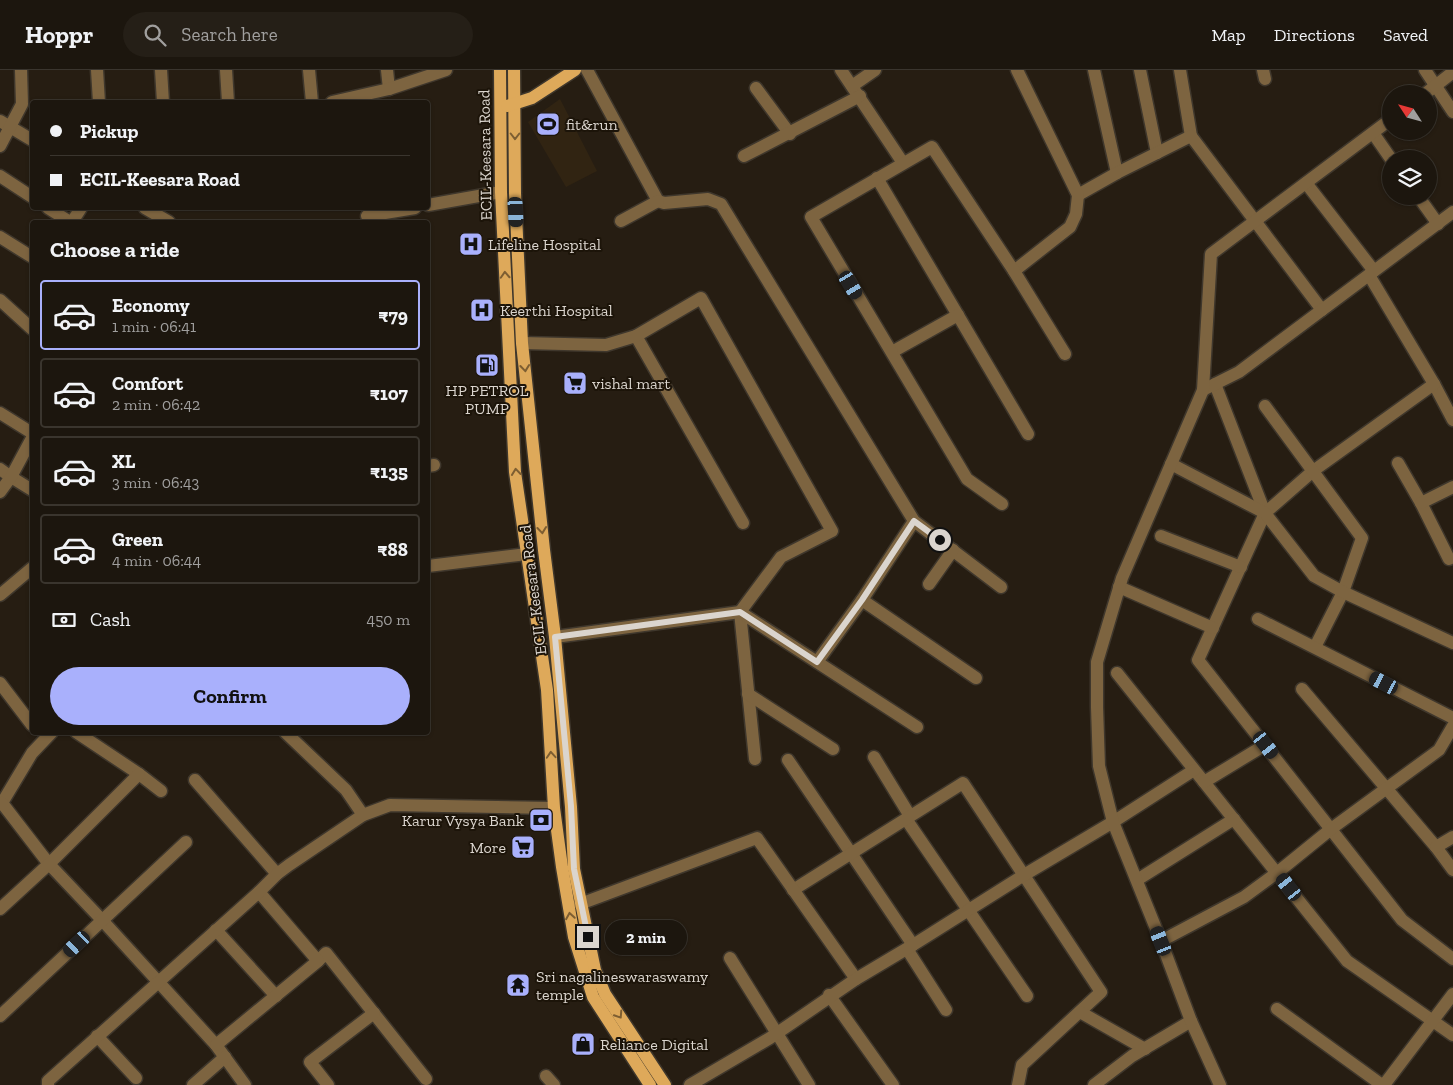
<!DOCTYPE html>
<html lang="en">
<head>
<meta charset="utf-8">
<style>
  :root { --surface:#1c160e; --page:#251f17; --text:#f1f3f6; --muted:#a09f9e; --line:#3a352e; --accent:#a9b0fc }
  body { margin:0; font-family:"Zilla Slab",serif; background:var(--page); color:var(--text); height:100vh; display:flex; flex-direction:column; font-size:19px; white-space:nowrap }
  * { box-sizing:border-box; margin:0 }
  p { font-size:16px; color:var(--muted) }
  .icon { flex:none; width:28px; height:28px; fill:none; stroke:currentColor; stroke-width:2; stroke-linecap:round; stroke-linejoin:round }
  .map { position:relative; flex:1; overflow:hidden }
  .details { position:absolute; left:30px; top:150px; width:400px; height:515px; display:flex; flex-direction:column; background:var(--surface); border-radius:5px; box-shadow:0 1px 4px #0004,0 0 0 1px var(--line) }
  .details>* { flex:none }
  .guide { position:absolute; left:30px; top:30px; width:400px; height:110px; border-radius:5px; box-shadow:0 1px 4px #0004,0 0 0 1px var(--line); display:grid; align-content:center; height:110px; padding:0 20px; background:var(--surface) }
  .needle { width:32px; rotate:306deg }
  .tools { position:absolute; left:1382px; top:15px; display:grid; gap:10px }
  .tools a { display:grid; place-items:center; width:55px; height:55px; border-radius:50%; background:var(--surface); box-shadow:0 1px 4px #0004,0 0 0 1px var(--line); font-size:25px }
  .end { position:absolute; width:22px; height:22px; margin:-11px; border:6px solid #dbd5ce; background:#111; box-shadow:0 0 0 2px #111 }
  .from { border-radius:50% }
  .bubble { position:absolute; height:35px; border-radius:18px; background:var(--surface); box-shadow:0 1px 4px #0004,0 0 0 1px var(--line); font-size:16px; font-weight:700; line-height:35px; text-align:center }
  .car { position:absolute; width:15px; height:30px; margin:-15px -8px; border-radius:6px; box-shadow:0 0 4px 1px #0007; background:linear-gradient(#222 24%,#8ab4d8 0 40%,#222 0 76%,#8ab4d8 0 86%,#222 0) }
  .guide b { display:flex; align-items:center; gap:18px; height:48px; font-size:19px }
  .guide b+b { border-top:1px solid var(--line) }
  .guide i { width:12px; height:12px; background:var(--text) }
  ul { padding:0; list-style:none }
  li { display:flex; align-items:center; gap:15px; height:70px; margin:0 10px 8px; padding:0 10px; border:2px solid var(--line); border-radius:5px }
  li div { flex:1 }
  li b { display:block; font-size:19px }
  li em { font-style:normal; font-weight:700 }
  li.on { border-color:var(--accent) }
  li>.icon { width:45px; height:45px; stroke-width:1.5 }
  h2 { padding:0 20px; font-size:22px; line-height:60px }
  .pay { display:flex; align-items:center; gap:12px; height:55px; padding:0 20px; font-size:19px }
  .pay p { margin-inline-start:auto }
  .button { display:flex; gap:10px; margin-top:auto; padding:10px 20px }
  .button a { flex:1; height:58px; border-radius:30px; background:var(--accent); color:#111; font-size:20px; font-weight:700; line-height:58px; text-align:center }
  header { display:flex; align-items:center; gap:30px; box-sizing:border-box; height:70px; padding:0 25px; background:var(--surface); border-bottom:1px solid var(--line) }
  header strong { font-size:24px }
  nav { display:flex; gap:28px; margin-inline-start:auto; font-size:18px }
  .search { width:350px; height:45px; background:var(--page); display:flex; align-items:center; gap:12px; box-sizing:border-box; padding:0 18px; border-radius:28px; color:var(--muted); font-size:19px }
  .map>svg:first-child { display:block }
</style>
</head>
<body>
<header>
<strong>Hoppr</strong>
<div class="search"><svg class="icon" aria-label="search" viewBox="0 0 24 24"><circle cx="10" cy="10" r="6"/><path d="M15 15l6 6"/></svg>Search here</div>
<nav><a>Map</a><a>Directions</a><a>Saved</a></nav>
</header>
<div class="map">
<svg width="1453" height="1015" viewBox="0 0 1453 1015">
  <rect width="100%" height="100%" fill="#261d12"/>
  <path fill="#312412" d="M560,29L597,101L566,117L528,52Z"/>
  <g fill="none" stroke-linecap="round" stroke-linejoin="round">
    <g stroke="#3f372c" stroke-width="15">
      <g id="minor">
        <path d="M97,0L99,32"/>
        <path d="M161,0L163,32"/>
        <path d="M226,0L228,32"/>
        <path d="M309,0L312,32"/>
        <path d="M387,0L389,19"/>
        <path d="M587,0L658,131L664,133L708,129L721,134L914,451L1001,517"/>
        <path d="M841,0L903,93"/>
        <path d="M1094,0L1117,103"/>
        <path d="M1140,0L1157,83"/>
        <path d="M1180,0L1191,66"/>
        <path d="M1263,0L1265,9"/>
        <path d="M1425,0L1453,42"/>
        <path d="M852,16L875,0"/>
        <path d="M756,18L790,64"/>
        <path d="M1425,24L1453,2"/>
        <path d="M332,32L389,19L446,0"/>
        <path d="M0,51L32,70"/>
        <path d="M1373,63L1391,89"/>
        <path d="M0,76L22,34L21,0"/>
        <path d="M744,86L860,26"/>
        <path d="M0,106L32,127"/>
        <path d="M877,108L1028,364"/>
        <path d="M1306,113L1374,201"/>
        <path d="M1078,125L1117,103L1191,66L1322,240"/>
        <path d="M1418,126L1438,154"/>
        <path d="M428,135L501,122"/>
        <path d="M48,138L70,152"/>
        <path d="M145,138L169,152"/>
        <path d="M367,146L415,138"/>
        <path d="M621,151L658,131"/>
        <path d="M72,152L81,138"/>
        <path d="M0,167L32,187"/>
        <path d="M1014,201L1070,157L1076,144L1078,125L1017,0"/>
        <path d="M1369,205L1434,314L1453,350"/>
        <path d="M0,230L32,259"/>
        <path d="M636,266L743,453"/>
        <path d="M522,273L606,275L636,266L701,228L832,461L781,487L740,542L755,689"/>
        <path d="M892,282L958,245"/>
        <path d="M1215,314L1265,443"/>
        <path d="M1434,314L1313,401L1265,443L1198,590L1402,850L1453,889"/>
        <path d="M1203,320L1239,302L1453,142"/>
        <path d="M1265,336L1362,468L1343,522L1315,577"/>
        <path d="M0,343L32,363"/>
        <path d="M1398,393L1421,433L1449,489"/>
        <path d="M1171,394L1265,443L1314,506L1343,522L1453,573"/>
        <path d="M428,396L434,395"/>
        <path d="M0,399L11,407L32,420"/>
        <path d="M0,422L11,407L32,368"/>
        <path d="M1421,433L1453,417"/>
        <path d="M1002,434L967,409L811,147L932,77L1014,201L1065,284"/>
        <path d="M1161,466L1241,497"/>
        <path d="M428,496L527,484"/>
        <path d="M929,514L953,480"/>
        <path d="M1119,517L1213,558"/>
        <path d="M0,525L32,498"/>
        <path d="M862,530L976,608"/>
        <path d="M1258,549L1453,648"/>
        <path d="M555,567L740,542L917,657"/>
        <path d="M817,592L862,530L914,451"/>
        <path d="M1117,603L1347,891L1453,965"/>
        <path d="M0,613L32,655"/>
        <path d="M1302,619L1436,777L1453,800"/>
        <path d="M748,624L833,679"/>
        <path d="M76,662L139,704L161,721"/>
        <path d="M285,662L346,720L363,745"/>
        <path d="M874,687L910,746"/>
        <path d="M788,690L913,875"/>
        <path d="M195,710L277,804"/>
        <path d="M1204,712L1265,675"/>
        <path d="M2,733L32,683L52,662"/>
        <path d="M0,734L2,733L49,794L102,850L216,975L245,1015"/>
        <path d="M906,749L1027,926"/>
        <path d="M1436,777L1453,767"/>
        <path d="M1137,810L1234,749"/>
        <path d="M793,820L963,713L1101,922L1022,995L1018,1015"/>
        <path d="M580,834L757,768L856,909"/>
        <path d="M0,839L49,794L139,704"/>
        <path d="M216,860L276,926"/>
        <path d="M1161,871L1244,827L1278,802L1331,759L1439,680L1453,656"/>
        <path d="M907,879L946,940"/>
        <path d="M730,888L809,1015"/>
        <path d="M318,891L326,883L426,1009"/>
        <path d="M829,925L893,1015"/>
        <path d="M1277,939L1382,1015"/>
        <path d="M1080,942L1145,979"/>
        <path d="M0,946L186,772"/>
        <path d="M97,966L136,1008"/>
        <path d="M216,975L318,891L259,822"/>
        <path d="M546,1006L554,1015"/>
        <path d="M48,1015V1011L259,822L277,804L289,795L363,745L390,735L554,738"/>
        <path d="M193,1015L225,987"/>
        <path d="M328,1015L310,992L374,943"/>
        <path d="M690,1015L770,968L856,909L913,875L1024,805L1113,752L1194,700"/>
        <path d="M1094,1015L1132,986L1191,951"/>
        <path d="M1220,1015L1191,951L1161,871L1113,752L1099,696L1097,637V592L1122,508L1203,320L1211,184L1391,49"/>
        <path d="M1384,1015L1453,924"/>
      </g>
    </g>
    <g stroke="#3f372c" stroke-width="15">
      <g id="major">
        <path d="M500,0L501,122L515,402L547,620L554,738L562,797L574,867L593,927L650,1015"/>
        <path d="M514,0L515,123L522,273L544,480L555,567L571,737L574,799L595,900L605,924L665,1015"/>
        <path d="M507,36L532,28L575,0"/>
      </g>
    </g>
    <use href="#minor" stroke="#7d6440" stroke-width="12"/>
    <use href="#major" stroke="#dea95a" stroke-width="12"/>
  </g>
  <defs><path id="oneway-chevron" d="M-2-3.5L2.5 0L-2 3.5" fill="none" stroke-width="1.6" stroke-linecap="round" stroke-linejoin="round" transform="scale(1.25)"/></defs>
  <g stroke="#7d5e32">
    <use href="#oneway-chevron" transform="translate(515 66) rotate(90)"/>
    <use href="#oneway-chevron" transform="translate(505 205) rotate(-93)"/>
    <use href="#oneway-chevron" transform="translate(525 298) rotate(84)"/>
    <use href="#oneway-chevron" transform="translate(516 402) rotate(-96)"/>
    <use href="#oneway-chevron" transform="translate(542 460) rotate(84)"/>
    <use href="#oneway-chevron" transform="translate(551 685) rotate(-94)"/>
    <use href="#oneway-chevron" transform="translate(570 846) rotate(-99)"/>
    <use href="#oneway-chevron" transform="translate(619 945) rotate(57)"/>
  </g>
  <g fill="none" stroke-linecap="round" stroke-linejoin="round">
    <path stroke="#dbd5ce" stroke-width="6" d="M588,867L574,799L571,736L555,567L740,542L817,592L862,530L914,451L940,470"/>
  </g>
  <defs>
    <g id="stadium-square" transform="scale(1.25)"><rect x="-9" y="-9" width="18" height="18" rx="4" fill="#a9b0fc" stroke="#1c1409"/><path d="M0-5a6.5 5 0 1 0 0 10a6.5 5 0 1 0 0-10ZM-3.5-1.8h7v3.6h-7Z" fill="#111"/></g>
    <g id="hospital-square" transform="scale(1.25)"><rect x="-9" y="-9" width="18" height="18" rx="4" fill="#a9b0fc" stroke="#1c1409"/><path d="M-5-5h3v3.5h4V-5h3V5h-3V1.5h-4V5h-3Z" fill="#111"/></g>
    <g id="fuel-square" transform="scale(1.25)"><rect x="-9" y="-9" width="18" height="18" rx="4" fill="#a9b0fc" stroke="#1c1409"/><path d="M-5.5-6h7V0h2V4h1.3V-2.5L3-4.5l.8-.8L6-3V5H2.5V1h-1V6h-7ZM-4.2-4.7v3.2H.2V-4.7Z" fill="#111"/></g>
    <g id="supermarket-square" transform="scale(1.25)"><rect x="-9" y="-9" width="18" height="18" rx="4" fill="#a9b0fc" stroke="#1c1409"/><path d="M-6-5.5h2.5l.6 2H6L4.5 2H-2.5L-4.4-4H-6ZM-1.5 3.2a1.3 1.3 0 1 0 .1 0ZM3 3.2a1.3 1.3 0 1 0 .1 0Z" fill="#111"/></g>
    <g id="bank-square" transform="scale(1.25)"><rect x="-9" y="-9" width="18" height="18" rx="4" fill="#a9b0fc" stroke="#1c1409"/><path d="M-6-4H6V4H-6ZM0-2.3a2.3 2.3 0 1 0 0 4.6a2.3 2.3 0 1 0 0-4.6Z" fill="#111"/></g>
    <g id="temple-square" transform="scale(1.25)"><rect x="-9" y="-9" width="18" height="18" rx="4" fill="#a9b0fc" stroke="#1c1409"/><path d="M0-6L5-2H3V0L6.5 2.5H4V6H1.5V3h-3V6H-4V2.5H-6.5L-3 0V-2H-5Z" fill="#111"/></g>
    <g id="shop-square" transform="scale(1.25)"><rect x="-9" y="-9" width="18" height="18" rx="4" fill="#a9b0fc" stroke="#1c1409"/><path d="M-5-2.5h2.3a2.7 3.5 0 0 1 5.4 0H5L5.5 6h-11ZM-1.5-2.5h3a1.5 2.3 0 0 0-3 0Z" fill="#111"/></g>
  </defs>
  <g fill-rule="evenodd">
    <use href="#stadium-square" x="548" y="54"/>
    <use href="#hospital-square" x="471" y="174"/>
    <use href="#hospital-square" x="482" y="240"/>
    <use href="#fuel-square" x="487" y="295"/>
    <use href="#supermarket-square" x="575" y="313"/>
    <use href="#bank-square" x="541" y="750"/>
    <use href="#supermarket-square" x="523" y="777"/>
    <use href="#temple-square" x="518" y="915"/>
    <use href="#shop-square" x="583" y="974"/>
  </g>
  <g text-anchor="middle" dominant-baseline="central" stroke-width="4" stroke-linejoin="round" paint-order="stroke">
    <g font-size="16" fill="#dbd5ce" stroke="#1c1409" text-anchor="start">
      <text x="566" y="54">fit&amp;run</text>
      <text x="488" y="174">Lifeline Hospital</text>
      <text x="500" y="240">Keerthi Hospital</text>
      <text x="592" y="313">vishal mart</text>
      <text x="487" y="320" text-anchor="middle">HP PETROL<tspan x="487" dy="18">PUMP</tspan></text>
      <text x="524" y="750" text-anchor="end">Karur Vysya Bank</text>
      <text x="506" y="777" text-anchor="end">More</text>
      <text x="536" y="906">Sri nagalineswaraswamy<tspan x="536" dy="18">temple</tspan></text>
      <text x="600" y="974">Reliance Digital</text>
    </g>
    <g font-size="16" fill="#dbd5ce" stroke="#1c1409">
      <text transform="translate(485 85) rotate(-91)">ECIL-Keesara Road</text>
      <text transform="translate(533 520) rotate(-97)">ECIL-Keesara Road</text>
    </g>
  </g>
</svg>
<div class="tools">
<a><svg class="needle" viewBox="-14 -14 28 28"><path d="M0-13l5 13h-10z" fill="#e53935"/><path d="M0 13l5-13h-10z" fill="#a09f9e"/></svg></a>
<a><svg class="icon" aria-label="layers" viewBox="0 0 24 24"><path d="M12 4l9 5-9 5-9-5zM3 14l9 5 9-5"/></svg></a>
</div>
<i class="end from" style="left:940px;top:470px"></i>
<i class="end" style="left:588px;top:867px"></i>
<div class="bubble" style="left:605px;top:850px;width:82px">2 min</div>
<i class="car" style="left:516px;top:142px;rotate:177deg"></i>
<i class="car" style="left:851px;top:215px;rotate:149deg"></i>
<i class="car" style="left:1384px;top:613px;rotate:297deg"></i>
<i class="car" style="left:1266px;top:675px;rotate:142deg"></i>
<i class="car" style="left:1289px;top:817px;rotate:322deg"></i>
<i class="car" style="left:1161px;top:871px;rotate:338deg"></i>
<i class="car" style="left:77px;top:874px;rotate:227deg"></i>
<div class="guide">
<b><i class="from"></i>Pickup</b>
<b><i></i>ECIL-Keesara Road</b>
</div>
<section class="details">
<h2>Choose a ride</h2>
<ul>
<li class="on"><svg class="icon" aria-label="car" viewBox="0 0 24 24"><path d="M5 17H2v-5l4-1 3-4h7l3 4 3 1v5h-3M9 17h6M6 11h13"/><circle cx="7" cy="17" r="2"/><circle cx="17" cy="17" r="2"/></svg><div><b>Economy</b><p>1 min · 06:41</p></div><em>₹79</em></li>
<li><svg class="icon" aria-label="car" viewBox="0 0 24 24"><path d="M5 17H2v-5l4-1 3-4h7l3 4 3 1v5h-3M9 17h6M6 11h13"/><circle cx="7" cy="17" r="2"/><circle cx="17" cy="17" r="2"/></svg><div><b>Comfort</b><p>2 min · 06:42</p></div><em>₹107</em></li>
<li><svg class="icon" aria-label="car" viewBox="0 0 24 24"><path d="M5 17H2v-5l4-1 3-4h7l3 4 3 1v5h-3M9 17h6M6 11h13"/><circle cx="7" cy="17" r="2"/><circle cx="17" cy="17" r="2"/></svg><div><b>XL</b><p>3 min · 06:43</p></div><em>₹135</em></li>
<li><svg class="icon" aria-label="car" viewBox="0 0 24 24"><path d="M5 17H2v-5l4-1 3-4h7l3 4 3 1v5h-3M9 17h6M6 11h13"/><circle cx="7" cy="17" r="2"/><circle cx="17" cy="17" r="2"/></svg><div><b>Green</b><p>4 min · 06:44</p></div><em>₹88</em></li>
</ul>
<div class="pay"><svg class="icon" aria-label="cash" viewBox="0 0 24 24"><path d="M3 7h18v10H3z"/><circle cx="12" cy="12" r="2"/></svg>Cash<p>450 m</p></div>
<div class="button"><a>Confirm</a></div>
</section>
</div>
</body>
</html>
